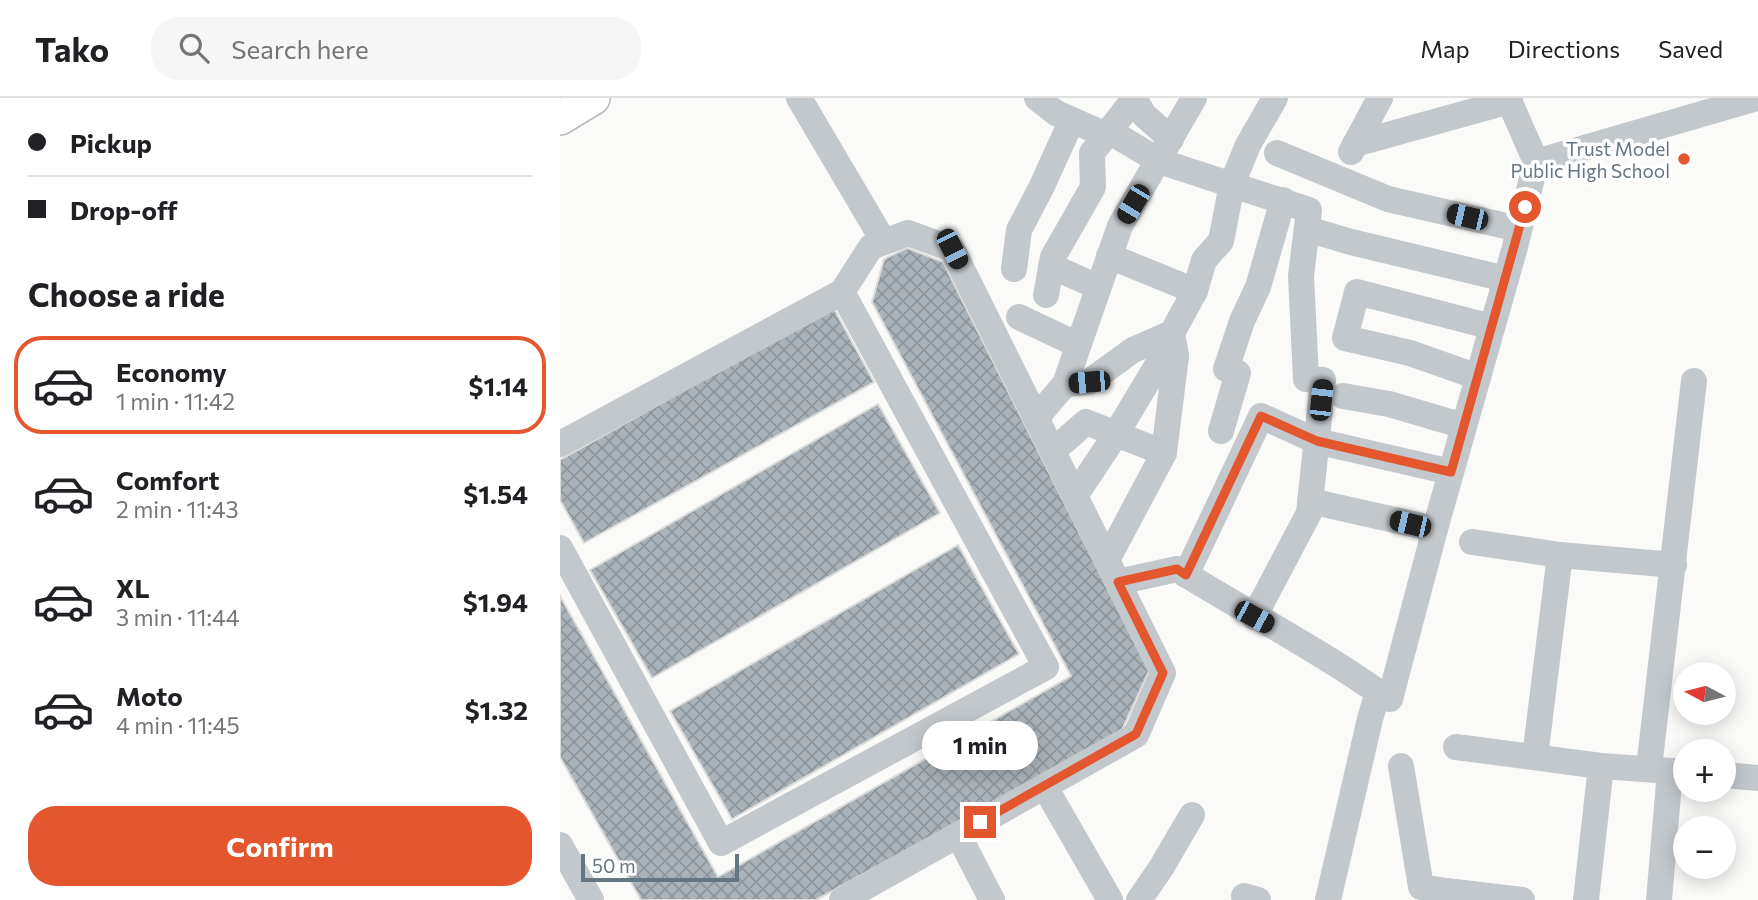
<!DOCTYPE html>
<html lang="en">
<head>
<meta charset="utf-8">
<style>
  :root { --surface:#fff; --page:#f6f6f6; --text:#202124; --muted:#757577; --line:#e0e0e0; --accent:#e4572e }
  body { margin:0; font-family:Commissioner,sans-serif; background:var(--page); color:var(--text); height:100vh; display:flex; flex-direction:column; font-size:26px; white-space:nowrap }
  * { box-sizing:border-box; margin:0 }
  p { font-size:23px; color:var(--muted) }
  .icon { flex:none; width:38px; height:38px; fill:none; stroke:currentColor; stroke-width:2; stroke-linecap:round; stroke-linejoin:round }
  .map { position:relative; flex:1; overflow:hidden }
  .side { display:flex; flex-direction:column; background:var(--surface); width:560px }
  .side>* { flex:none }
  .banner { display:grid; align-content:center; height:154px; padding:0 28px; background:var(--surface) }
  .needle { width:46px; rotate:277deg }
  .tools { position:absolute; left:1113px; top:564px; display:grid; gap:14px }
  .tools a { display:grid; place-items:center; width:63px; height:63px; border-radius:50%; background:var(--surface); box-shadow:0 4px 18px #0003; font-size:35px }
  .scale { position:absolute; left:21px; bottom:18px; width:158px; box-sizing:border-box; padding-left:7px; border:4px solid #657683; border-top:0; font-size:19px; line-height:24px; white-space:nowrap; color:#657683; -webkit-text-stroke:5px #fff; paint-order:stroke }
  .end { position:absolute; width:32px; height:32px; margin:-16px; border:9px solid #e4572e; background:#fff; box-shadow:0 0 0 4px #fff }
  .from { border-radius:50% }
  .bubble { position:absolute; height:49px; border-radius:24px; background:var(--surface); box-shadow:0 4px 18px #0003; font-size:23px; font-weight:700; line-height:49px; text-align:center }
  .car { position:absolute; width:21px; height:42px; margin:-21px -10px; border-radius:9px; box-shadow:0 0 5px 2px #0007; background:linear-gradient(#222 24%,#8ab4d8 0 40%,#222 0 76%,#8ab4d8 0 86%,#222 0) }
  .banner b { display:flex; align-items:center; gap:24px; height:66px; font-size:26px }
  .banner b+b { border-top:2px solid var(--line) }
  .banner i { width:18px; height:18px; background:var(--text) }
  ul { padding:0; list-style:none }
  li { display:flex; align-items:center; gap:21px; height:98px; margin:0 14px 10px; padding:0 14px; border:4px solid transparent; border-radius:28px }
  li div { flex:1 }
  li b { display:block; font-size:26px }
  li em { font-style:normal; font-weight:700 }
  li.active { border-color:var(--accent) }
  li>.icon { width:63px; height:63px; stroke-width:1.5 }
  h2 { padding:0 28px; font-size:32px; line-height:84px }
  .button { display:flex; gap:14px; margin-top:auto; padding:14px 28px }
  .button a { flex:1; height:80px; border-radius:28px; background:var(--accent); color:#fff; font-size:28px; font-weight:700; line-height:80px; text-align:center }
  header { display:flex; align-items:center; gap:42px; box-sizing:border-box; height:98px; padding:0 35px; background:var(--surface); border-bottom:2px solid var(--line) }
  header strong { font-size:33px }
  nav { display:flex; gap:38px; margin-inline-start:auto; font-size:24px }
  .search { width:490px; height:63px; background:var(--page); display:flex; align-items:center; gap:18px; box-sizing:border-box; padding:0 24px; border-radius:28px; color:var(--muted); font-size:26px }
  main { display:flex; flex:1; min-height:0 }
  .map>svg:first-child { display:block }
</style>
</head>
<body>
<header>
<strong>Tako</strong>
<div class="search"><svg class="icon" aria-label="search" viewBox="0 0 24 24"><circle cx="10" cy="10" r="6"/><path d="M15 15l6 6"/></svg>Search here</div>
<nav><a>Map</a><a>Directions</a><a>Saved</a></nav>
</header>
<main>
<section class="side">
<div class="banner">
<b><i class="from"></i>Pickup</b>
<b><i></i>Drop-off</b>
</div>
<h2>Choose a ride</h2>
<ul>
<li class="active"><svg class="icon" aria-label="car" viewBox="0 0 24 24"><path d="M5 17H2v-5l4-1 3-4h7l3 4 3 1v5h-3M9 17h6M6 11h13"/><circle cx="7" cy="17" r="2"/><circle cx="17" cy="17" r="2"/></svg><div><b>Economy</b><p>1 min · 11:42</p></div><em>$1.14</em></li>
<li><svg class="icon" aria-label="car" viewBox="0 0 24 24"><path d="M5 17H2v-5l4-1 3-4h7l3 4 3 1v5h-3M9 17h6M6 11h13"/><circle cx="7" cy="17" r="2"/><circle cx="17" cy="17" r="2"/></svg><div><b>Comfort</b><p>2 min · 11:43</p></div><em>$1.54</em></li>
<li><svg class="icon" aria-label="car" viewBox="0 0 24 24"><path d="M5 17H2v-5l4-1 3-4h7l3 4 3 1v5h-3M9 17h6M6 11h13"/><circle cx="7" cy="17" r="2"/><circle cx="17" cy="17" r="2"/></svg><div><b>XL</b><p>3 min · 11:44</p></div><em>$1.94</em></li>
<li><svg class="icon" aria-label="car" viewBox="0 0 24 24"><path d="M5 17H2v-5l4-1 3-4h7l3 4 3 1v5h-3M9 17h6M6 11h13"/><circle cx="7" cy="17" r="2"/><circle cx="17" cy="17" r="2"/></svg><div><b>Moto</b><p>4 min · 11:45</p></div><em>$1.32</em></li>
</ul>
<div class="button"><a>Confirm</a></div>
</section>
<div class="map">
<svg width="1198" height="802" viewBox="0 0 1198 802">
  <defs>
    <pattern id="building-cross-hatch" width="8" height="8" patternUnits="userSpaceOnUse" patternTransform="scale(1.75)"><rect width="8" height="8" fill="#aab3b9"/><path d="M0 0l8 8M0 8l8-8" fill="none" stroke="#8e969c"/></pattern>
  </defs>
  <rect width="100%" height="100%" fill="#fafaf8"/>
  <g fill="url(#building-cross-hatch)" stroke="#dcdcda" stroke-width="2">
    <path d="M347,150L383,164L589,573L561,634L256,802H81L0,659V498L158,779L511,578L312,204L324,161Z"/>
    <path d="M273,209L314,284L24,445L0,402V362Z"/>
    <path d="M318,306L380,415L92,580L30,472Z"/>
    <path d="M398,447L459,556L172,721L110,613Z"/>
  </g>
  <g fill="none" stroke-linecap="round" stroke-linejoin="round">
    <g stroke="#b5babe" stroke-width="36">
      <path id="major" d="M0,20L33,0"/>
    </g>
    <g stroke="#c3c8cc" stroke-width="26">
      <path d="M239,0L324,144"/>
      <path d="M477,0L496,15L539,34L549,33L599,63L749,112L741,178L746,281L763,282L749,415L694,519"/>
      <path d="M574,0L584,17L611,41"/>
      <path d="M795,46L950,3"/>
      <path d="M791,54L820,0"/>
      <path d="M717,55L828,101L959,131"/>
      <path d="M976,64L1197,0"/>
      <path d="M747,131L791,144L946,181"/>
      <path d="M549,158L635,193L644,162L661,143L672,86L688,47L715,0"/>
      <path d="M491,168L538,189"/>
      <path d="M454,171L459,132L481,90L512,22"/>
      <path d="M486,197L493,159L533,89L532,55L574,1"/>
      <path d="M459,219L518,247"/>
      <path d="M918,279L850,255L785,240L797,194L932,229"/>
      <path d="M505,286L529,284L573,252L612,235L635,193"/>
      <path d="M783,298L829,306L904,328"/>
      <path d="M476,320L505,286L560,128L634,0"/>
      <path d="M661,333L678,275L666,271L682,223L698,189L723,102"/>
      <path d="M0,346L282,194"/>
      <path d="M493,353L526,324L604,355"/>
      <path d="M515,398L556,336L601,261L616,258L612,235"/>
      <path d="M750,403L875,431"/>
      <path d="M912,444L1000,457L1114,467"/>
      <path d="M0,450L161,745L486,569L282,194L311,149L348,135L392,151L603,575L576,637L282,802"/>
      <path d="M547,462L604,355L616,258"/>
      <path d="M626,477L701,318L756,343L891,374"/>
      <path d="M558,484L617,471C684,513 754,549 818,594"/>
      <path d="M896,649L1041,668L1125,674"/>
      <path d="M975,659L1000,457"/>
      <path d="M841,668L861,789L886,793V802"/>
      <path d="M1089,670L1134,283"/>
      <path d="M1164,677L1198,680"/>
      <path d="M489,696L550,802"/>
      <path d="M0,747L31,802"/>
      <path d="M404,748L432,802"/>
      <path d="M886,793L962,802"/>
      <path d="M684,798L698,802"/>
      <path d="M579,802L601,770L632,717"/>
      <path d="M768,802L810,621L818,594L830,601L875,431L955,149L976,64L948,0"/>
      <path d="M1026,802L1041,668"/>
      <path d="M1099,802L1110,673"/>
    </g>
    <use href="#major" stroke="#fff" stroke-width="33"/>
  </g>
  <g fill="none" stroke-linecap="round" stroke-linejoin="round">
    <path stroke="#e4572e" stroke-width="9" d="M420,724L576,636L603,575L558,484L617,471L626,477L701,318L757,343L891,374L965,109"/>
  </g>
  <circle fill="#e4572e" stroke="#fff" stroke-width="2.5" cx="1124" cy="61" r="7"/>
  <g text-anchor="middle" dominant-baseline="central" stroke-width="7" stroke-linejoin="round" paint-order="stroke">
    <g font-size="19" fill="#657683" stroke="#fff" text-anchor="end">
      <text x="1110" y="50">Trust Model<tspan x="1110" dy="22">Public High School</tspan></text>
    </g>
  </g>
</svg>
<div class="tools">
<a><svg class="needle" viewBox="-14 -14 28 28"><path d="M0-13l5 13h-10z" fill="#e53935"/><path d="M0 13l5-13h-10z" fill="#757577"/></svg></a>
<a>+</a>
<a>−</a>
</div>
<div class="scale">50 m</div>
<i class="end from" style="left:965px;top:109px"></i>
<i class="end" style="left:420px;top:724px"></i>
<div class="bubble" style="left:362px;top:623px;width:116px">1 min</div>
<i class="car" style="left:573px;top:106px;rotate:211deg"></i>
<i class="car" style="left:907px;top:119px;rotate:283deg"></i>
<i class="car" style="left:392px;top:151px;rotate:153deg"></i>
<i class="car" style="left:529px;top:284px;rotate:265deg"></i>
<i class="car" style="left:761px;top:302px;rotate:6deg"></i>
<i class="car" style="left:850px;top:426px;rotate:283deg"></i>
<i class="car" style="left:694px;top:519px;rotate:119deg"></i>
</div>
</main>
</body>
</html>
